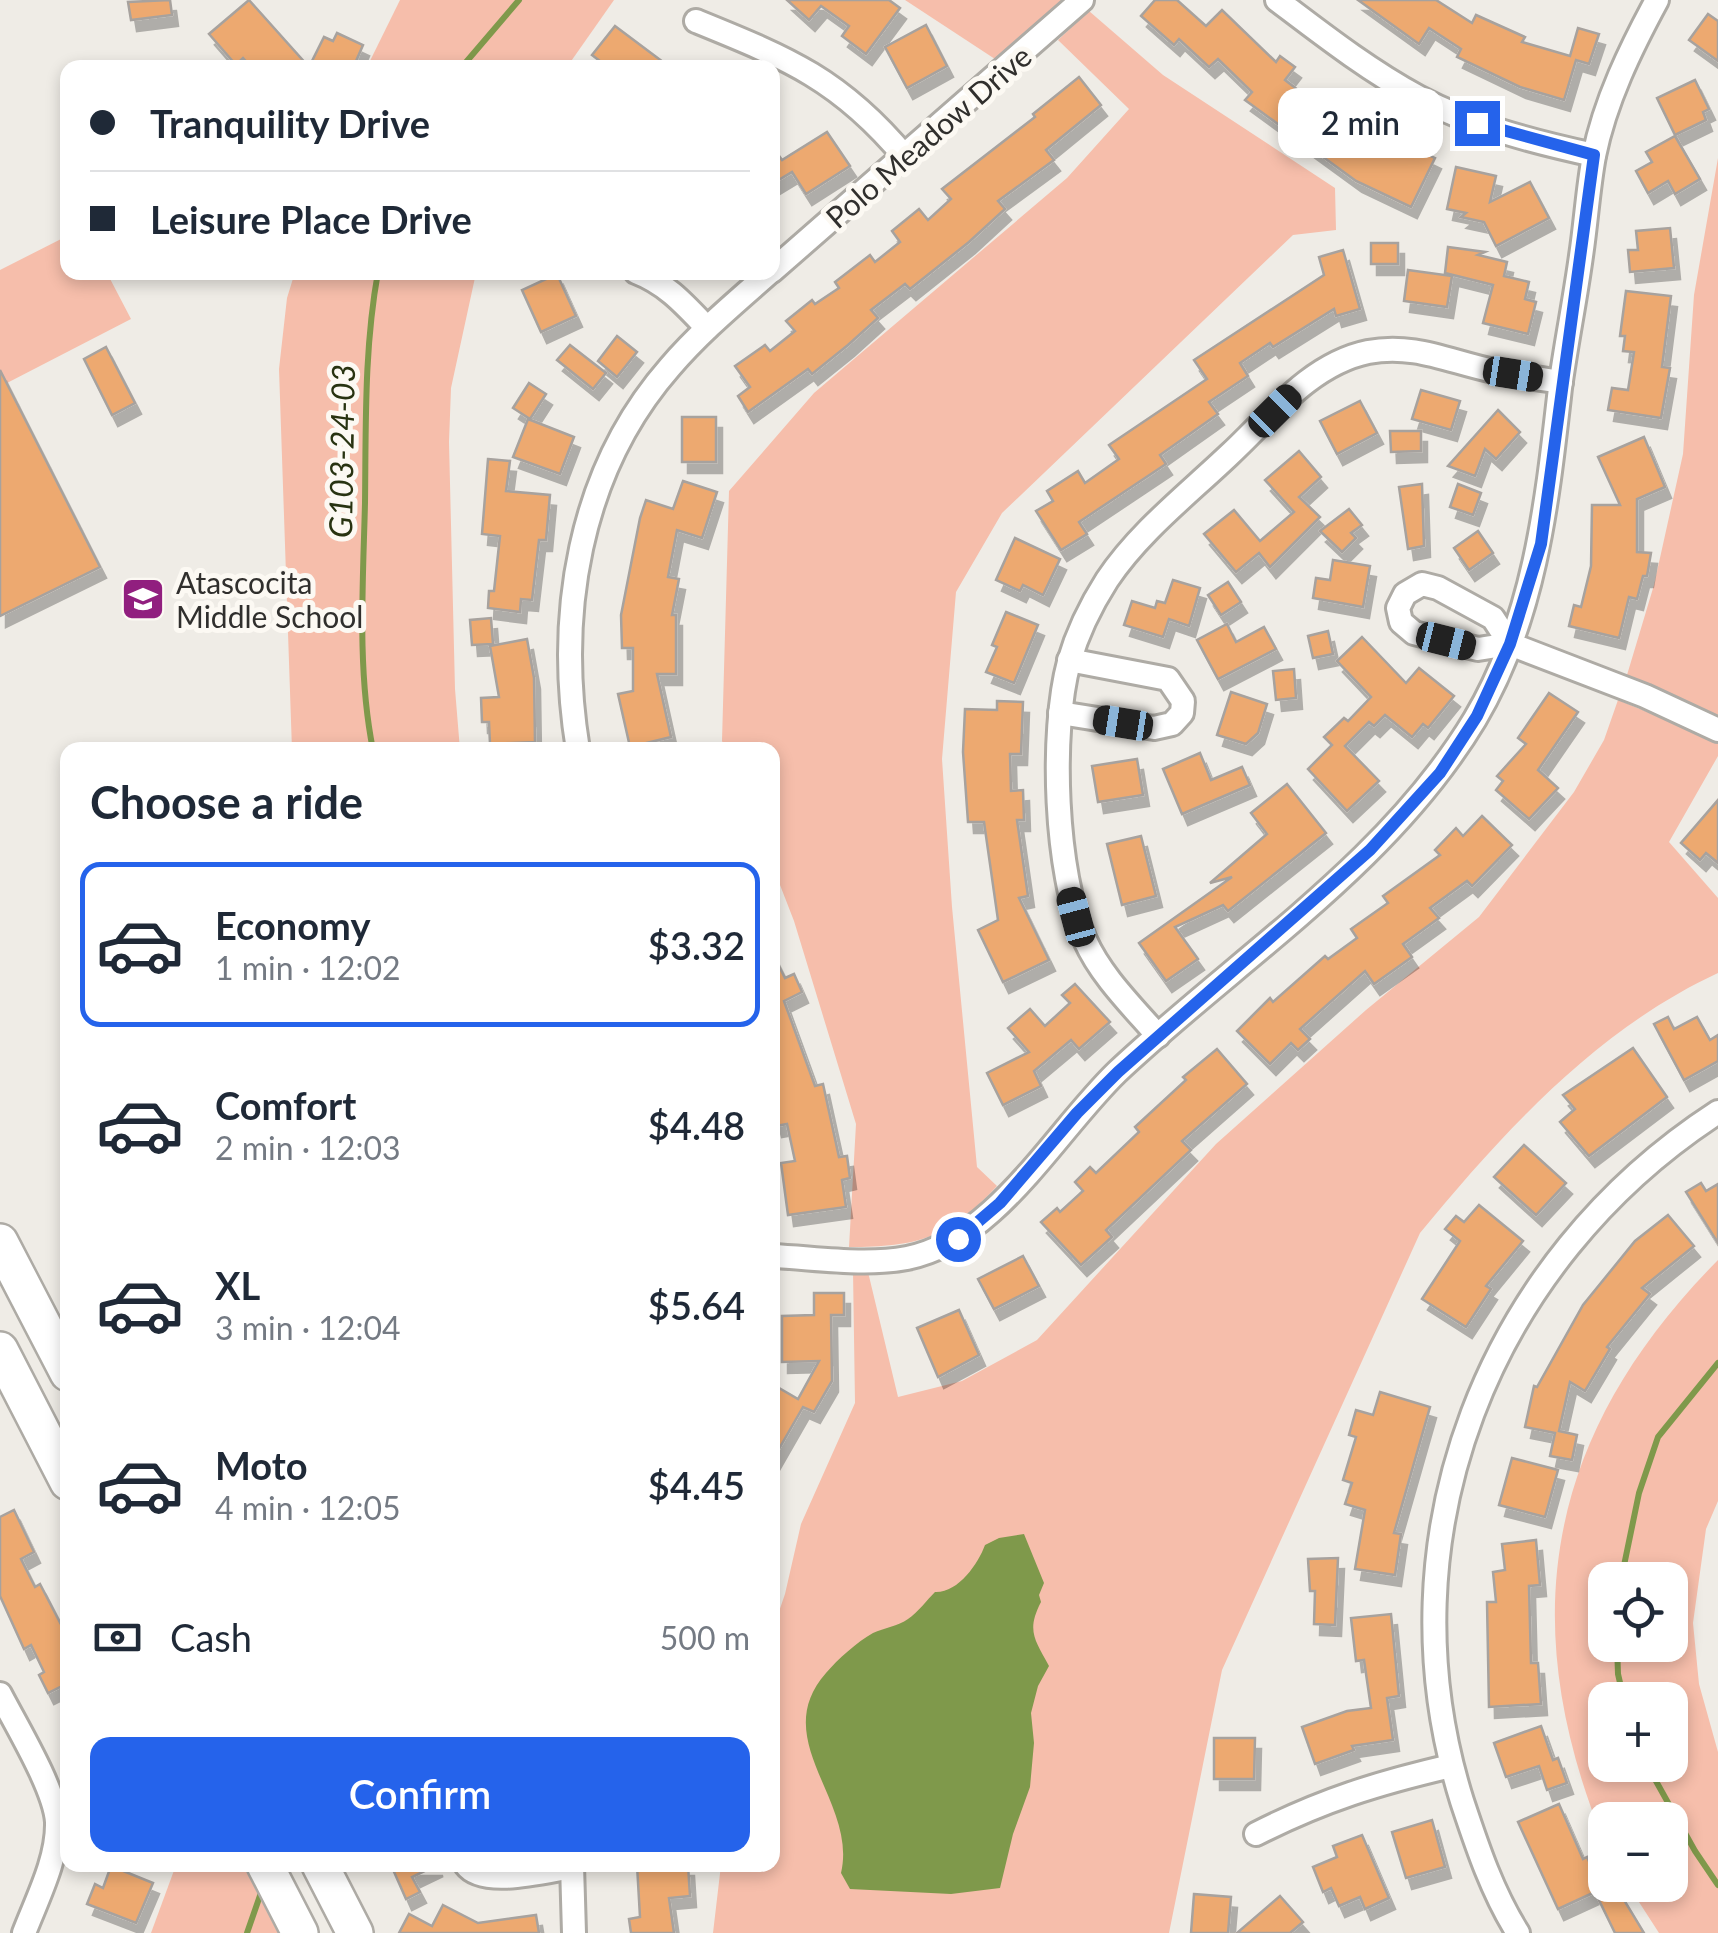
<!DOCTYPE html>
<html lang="en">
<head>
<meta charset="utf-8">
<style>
  :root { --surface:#fff; --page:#f2f2f3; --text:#1f2937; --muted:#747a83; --line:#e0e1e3; --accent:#2563eb }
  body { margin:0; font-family:Lato,sans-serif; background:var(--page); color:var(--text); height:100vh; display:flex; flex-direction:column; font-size:38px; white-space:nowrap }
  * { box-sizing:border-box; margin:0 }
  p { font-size:32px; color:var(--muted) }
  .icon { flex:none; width:55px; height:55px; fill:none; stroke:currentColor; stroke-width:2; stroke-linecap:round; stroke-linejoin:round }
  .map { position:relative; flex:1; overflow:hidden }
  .sheet { position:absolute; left:60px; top:742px; width:720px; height:1130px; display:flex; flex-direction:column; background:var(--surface); border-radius:20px; box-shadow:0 5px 15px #0003 }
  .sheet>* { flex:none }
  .banner { position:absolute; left:60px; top:60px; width:720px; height:220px; border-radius:20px; box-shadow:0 5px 15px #0003; display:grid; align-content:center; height:220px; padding:0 30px; background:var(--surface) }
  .buttons { position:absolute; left:1588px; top:1562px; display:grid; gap:20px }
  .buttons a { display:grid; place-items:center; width:100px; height:100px; border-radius:20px; background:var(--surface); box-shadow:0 5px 15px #0003; font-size:50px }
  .end { position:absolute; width:45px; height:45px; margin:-22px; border:12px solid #2563eb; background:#fff; box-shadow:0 0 0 5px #fff }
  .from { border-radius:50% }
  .bubble { position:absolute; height:70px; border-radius:20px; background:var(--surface); box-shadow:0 5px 15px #0003; font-size:32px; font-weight:600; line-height:70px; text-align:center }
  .car { position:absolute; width:30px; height:60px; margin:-30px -15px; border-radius:12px; box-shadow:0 0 8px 2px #0007; background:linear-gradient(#222 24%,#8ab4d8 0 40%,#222 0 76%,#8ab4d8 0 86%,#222 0) }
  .banner b { display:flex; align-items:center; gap:35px; height:95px; font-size:38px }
  .banner b+b { border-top:2px solid var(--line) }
  .banner i { width:25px; height:25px; background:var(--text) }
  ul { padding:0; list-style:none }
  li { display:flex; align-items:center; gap:30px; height:165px; margin:0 20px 15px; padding:0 10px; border:5px solid transparent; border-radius:20px }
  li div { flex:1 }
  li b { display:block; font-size:38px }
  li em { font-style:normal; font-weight:600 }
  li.active { border-color:var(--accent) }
  li>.icon { width:90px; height:90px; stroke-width:1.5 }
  h2 { padding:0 30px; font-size:45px; line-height:120px }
  .pay { display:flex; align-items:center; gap:25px; height:110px; padding:0 30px; font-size:38px }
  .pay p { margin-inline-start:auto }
  .button { display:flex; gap:20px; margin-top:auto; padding:20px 30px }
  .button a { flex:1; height:115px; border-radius:20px; background:var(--accent); color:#fff; font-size:40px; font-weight:600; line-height:115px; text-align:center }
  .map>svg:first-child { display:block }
</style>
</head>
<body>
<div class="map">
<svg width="1718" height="1933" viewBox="0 0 1718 1933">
  <defs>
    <filter id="shadow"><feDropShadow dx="6" dy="11" stdDeviation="0" flood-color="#0004"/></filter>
  </defs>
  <rect width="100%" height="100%" fill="#efece6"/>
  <g fill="#f6beab" fill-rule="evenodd">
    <path d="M400,0H614L567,67H367Z"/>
    <path d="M905,0H1063L998,61Z"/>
    <path d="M1089,11L1163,75L1335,188L1336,230L1293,235L1002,513L956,592L942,759L952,907L977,1167L997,1186C949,1238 918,1247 849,1247L856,1124L794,921L773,867L772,750H726L722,741L729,491L814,393L1067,178L1129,109L1058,40Z"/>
    <path d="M1718,158V716L1703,735L1718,744V756L1669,842L1718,898V973C1597,1029 1503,1132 1420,1233L1222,1670L1169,1933H713L721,1865H772L773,1629L785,1594L801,1524L855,1403L853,1271L868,1272L898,1397L962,1381L1037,1340L1216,1144L1366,1010L1479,917L1574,792L1604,740L1618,700L1694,731L1709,711L1627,675L1654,585L1683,454L1694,295Z"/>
    <path d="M67,236L68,272L107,273L131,319L7,383L0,370V270Z"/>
    <path d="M295,272L476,273L451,388L449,442L455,689L460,750H292L279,369L287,298Z"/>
    <path d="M1718,1260V1501L1706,1529L1693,1623L1699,1684L1718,1752V1933H1659L1628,1885H1670V1820H1605V1843L1603,1839C1513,1616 1548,1432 1718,1260ZM1605,1580H1670V1645H1605ZM1605,1700H1670V1765H1605Z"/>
    <path d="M176,1865H243L278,1933H151Z"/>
  </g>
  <path fill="#7f994b" d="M1024,1534L1044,1583L1039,1595L1041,1602C1026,1631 1035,1640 1049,1666L1038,1686L1031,1713L1034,1743L1030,1787L1013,1834L1000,1888L951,1894L850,1889L841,1873C858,1801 767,1740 826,1673C838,1659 857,1642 873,1633C884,1628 898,1626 908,1619C918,1612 927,1600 935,1592C958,1593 978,1564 985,1545L999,1538Z"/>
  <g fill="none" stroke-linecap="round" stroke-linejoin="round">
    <g stroke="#7f994b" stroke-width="6">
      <path d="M461,68L519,0"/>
      <path d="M373,750C357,670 363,585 365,503C366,426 364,349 378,272"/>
      <path d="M1621,1580L1639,1493L1658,1437L1718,1363"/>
      <path d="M1617,1645L1618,1674L1624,1700"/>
      <path d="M1647,1765L1695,1851L1718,1885"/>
      <path d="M247,1933L263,1887"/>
    </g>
  </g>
  <g fill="#eda970" stroke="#a7a29e" stroke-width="2.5" filter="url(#shadow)">
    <path d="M170,0L172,15L131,20L128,2Z"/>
    <path d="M249,0L309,67L324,37L333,41L337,33L363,45L353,68H252L243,58L236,65L209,34Z"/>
    <path d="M787,0H889L900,8L866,54L842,36L849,26L821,6L809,20Z"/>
    <path d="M1155,0H1177L1206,26L1222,10L1276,62L1280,56L1295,67L1285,80L1320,107L1328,97L1391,147L1395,139L1435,158L1411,207L1356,181L1245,100L1252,92L1218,59L1209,67L1179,39L1174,45L1141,16Z"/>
    <path d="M1358,0H1436L1472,23L1476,15L1525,37L1522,42L1570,56L1578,28L1599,34L1589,64L1576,60L1564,100L1520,87L1457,57L1461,49L1429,28L1419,44Z"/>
    <path d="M1708,14L1718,21V61L1689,40Z"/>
    <path d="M926,25L947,66L907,88L885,47Z"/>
    <path d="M615,26L671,68H609L592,55Z"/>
    <path d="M1079,77L1101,105L1046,150L1054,160L998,201L1005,209L969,242L910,289L905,284L871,310L878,318L848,345L812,374L808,369L748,412L738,396L750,387L735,366L765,345L770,351L795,331L786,321L812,300L815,304L839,288L835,282L870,255L875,262L900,242L892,231L919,209L928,220L951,199L942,189L1035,117L1033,114Z"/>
    <path d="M1695,80L1709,109L1703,112L1706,120L1675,135L1657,98Z"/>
    <path d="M827,132L850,166L806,194L792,172L772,184V146L782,160Z"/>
    <path d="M1675,136L1700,179L1675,194L1668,181L1648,193L1636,171L1652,162L1646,152Z"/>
    <path d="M1456,167L1496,176L1490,202L1530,182L1549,218L1496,246L1484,222L1461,217L1466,213L1447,209Z"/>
    <path d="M1670,228L1674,268L1630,272L1628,250H1638L1636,231Z"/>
    <rect x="1371" y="243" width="27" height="21"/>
    <path d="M1448,247L1485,252L1478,255L1507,262L1504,276L1529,282L1525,299L1536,302L1528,334L1483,323L1493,285L1445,273Z"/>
    <path d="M1343,250L1360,309L1336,316L1334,309L1273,347L1270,343L1240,363L1248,376L1209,402L1218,414L1160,455L1166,464L1079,522L1087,534L1061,550L1036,511L1053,501L1047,491L1078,471L1085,483L1119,459L1109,445L1207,379L1194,360L1324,275L1319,257Z"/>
    <path d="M1408,270L1452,276L1447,307L1404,301Z"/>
    <path d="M557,274L576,316L541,332L522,290Z"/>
    <path d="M1626,291L1671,296L1662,367L1670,368L1661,418L1608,410L1612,388L1628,390L1634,352L1623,351L1625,336H1620Z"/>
    <path d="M617,336L637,352L617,377L598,361Z"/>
    <path d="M570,345L606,373L593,389L557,360Z"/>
    <path d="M106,347L135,403L112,415L84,359Z"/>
    <path d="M0,370L100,567L0,616Z"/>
    <path d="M529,383L546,394L530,419L513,408Z"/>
    <path d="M1421,390L1460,401L1451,430L1412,419Z"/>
    <path d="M1360,401L1377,433L1337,454L1320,421Z"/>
    <path d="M1498,410L1520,432L1496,459L1485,449L1475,476L1448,466Z"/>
    <rect x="682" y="417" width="34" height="45"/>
    <path d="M528,419L574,437L560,474L513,457Z"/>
    <path d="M1390,431H1421V451L1391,452Z"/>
    <path d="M1644,437L1665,487L1637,499V552L1651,553L1647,576H1643L1637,599L1629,597L1619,638L1569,626L1574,605L1581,607L1591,566L1592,505H1620L1598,457Z"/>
    <path d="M1299,451L1321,477L1299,497L1320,517L1270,567L1259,553L1236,572L1204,534L1234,510L1260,541L1294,512L1265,480Z"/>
    <path d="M488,459L510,461L506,491L550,495L546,540H539L532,600L521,599L520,612L488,608L489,591H494L500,536L482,534Z"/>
    <path d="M683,481L717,492L702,538L677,530L668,577L679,579L672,615H676V674H657L671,737L630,747L618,694L633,691V648H622L621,615L640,518L646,500L673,509Z"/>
    <path d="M1422,484L1424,546L1408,549L1399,487Z"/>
    <path d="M1458,484L1481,493L1473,515L1450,507Z"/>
    <path d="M1349,509L1362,525L1351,533L1356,538L1342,552L1320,531Z"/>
    <path d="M1478,531L1493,553L1469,570L1454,548Z"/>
    <path d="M1015,538L1060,559L1043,595L1023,585L1020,591L996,580Z"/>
    <path d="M1333,560L1370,566L1363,607L1313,598L1316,578L1330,580Z"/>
    <path d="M1173,580L1200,588L1189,626L1169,619L1163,637L1124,625L1132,601L1155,608L1157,601L1165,603Z"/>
    <path d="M1228,582L1241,602L1221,615L1208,595Z"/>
    <path d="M1006,612L1038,625L1014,683L986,672L997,647L992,645Z"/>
    <path d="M491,618L493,644L472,645L470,620Z"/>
    <path d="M1227,624L1236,642L1264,627L1276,649L1218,679L1197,640Z"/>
    <path d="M1328,631L1333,654L1313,658L1308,636Z"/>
    <path d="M1362,637L1406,683L1419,668L1454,696L1428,728L1423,724L1412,737L1385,715L1374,726L1369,722L1345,746L1379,781L1347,811L1308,769L1332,745L1324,737L1344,718L1348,721L1371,697L1337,661Z"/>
    <path d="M527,639L534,678L535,742L490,744L489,722H482L481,698L499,697L490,646Z"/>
    <path d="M1294,669L1296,698L1276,700L1273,671Z"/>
    <path d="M1231,692L1267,704L1258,733L1246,744L1217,735Z"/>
    <path d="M1549,693L1578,712L1538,770L1558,788L1529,819L1496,790L1503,781L1497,776L1526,744L1518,738Z"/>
    <path d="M997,701L1023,702L1021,754H1010L1011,791L1023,790L1024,820H1017L1028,896L1019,898L1049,960L1003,982L978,930L998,920L984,822H968L963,752L965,709L997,710Z"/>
    <path d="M1200,753L1211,780L1242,767L1250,785L1182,814L1163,769Z"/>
    <path d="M1137,759L1143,795L1098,802L1092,766Z"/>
    <path d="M1287,784L1326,833L1228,911L1223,905L1175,927L1198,959L1166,981L1139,943L1232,877L1210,883L1267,834L1251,813Z"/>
    <path d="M1718,800V863L1706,853L1700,860L1681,843Z"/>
    <path d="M1482,816L1512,845L1472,886L1467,881L1430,908L1439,918L1403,944L1412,957L1374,984L1365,971L1300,1029L1310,1039L1298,1050L1291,1043L1270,1064L1237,1031L1270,998L1273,1002L1325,956L1328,959L1357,938L1351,929L1388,903L1383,896L1440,855L1435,850L1456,828L1463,836Z"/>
    <path d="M1141,836L1156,896L1122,905L1107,844Z"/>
    <path d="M772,952L785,978L794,974L802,992L784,1001L815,1086L823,1084L839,1157L847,1156L850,1178L842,1180L846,1207L788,1215L781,1163L795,1161L787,1124L776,1126L772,1110Z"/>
    <path d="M1075,984L1110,1022L1079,1049L1071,1040L1034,1071L1041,1086L1003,1105L987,1073L1029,1052L1008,1028L1030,1009L1045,1026L1070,1003L1062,995Z"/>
    <path d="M1668,1017L1674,1029L1697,1017L1710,1040L1718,1035V1061L1684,1080L1654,1024Z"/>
    <path d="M1633,1048L1667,1097L1589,1156L1560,1122L1575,1109L1563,1095Z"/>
    <path d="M1217,1049L1247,1084L1182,1141L1191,1150L1106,1230L1112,1237L1081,1265L1041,1222L1057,1208L1060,1212L1083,1191L1075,1182L1090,1167L1096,1173L1139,1132L1135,1127L1186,1080L1183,1077Z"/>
    <path d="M1524,1145L1566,1183L1536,1215L1494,1177Z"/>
    <path d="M1701,1183L1706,1191L1718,1184V1243L1686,1192Z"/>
    <path d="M1479,1205L1523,1241L1486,1286L1491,1289L1466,1327L1422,1299L1460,1241L1445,1229L1456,1216L1464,1222Z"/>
    <path d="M1668,1215L1694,1246L1642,1288L1650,1294L1607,1347L1610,1349L1585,1391L1570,1382L1559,1431L1577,1435L1572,1460L1550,1456L1555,1433L1525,1427L1534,1386L1537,1387L1583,1305L1635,1241Z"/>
    <path d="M1023,1256L1039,1286L994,1309L978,1279Z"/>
    <path d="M814,1293H844V1315H831L832,1381L814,1412L803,1407L772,1461V1384L798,1399L819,1361L782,1362V1316L814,1315Z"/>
    <path d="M959,1310L979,1355L938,1377L917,1328Z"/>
    <path d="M1380,1392L1430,1407L1394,1533L1401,1534L1395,1575L1355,1569L1365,1510L1345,1504L1352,1483L1343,1480L1356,1437L1349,1435L1356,1410L1373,1415Z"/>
    <path d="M1512,1458L1558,1470L1545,1517L1499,1505Z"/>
    <path d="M14,1510L34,1552L21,1559L35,1587L40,1584L68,1638V1683L48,1693L39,1675L44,1672L31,1645L24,1649L0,1596V1517Z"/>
    <path d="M1536,1540L1540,1585L1529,1586L1531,1663H1538L1541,1704L1489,1707L1487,1602H1496L1493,1572L1505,1570L1502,1544Z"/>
    <path d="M1338,1558L1335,1625L1314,1624L1315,1591H1310L1308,1559Z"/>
    <path d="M1391,1614L1399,1696L1387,1698L1393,1740L1352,1746L1354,1750L1315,1764L1302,1727L1347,1711L1371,1708L1364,1660L1356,1661L1351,1618Z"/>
    <path d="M1541,1726L1553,1760L1558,1758L1567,1783L1547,1790L1539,1766L1506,1777L1494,1743Z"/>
    <path d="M1214,1738H1255L1254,1779H1214Z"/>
    <path d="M1559,1804L1583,1859L1587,1857L1600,1885H1615L1644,1933H1615L1595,1892L1558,1909L1518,1822Z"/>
    <path d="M1432,1820L1445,1867L1406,1878L1392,1832Z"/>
    <path d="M1362,1835L1389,1898L1365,1909L1360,1897L1339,1906L1331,1888L1323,1892L1313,1867L1337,1857L1333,1846Z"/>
    <path d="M391,1865H437L412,1877L420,1892L406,1899Z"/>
    <path d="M637,1865H688L690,1896L669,1898L674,1933H631L629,1919L640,1917Z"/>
    <path d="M111,1866L153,1883L136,1923L87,1904L95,1884L103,1888Z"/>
    <path d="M1194,1894L1231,1897L1228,1933H1191Z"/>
    <path d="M1280,1896L1303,1922L1290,1933H1237Z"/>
    <path d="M443,1905L478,1923L536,1915L539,1933H399L409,1914L432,1926Z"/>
  </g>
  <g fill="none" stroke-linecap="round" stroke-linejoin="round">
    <g stroke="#aeaba5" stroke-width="28">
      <g id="street">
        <path d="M1277,0C1322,34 1368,70 1418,97C1472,126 1534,142 1594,155"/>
        <path d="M696,21C787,58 840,79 905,157"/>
        <path d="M772,271L1082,0"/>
        <path d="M636,272C667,284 685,305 707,328"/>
        <path d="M1510,644L1493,618L1438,588L1422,584L1405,594L1398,608L1401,622L1414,633L1478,649L1510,644L1645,696L1718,730"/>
        <path d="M1060,713L1154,728L1172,724L1182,713L1183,701L1168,679L1069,660"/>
        <path d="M578,750C556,616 578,472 670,367C700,332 735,303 770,272"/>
        <path d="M1158,1036C1132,1006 1101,976 1085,940C1055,874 1050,732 1069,662C1077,634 1091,605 1107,580C1139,532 1188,494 1229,455C1270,417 1310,364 1368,352C1414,343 1450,362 1494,371C1516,376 1539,378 1561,382"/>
        <path d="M772,1256C816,1258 864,1266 907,1258C995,1241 1055,1132 1117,1072C1238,958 1388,864 1475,719C1535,618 1547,503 1560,388C1566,344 1575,300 1581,256C1586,223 1588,188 1594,156C1605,101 1631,48 1657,0"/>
        <path d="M0,1694C16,1725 55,1789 57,1822C58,1859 37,1899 24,1933"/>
        <path d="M1256,1834C1323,1800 1378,1783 1451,1766"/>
        <path d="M466,1865C483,1888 545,1871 572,1867"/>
        <path d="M572,1865L574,1933"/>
        <path d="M1518,1933C1492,1892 1477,1846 1462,1801C1379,1537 1488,1261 1718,1112"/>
      </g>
    </g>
    <g stroke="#aeaba5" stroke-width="40">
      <g id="primary">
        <path d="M0,1242L68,1373"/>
        <path d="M0,1350L68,1482"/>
        <path d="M265,1865L300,1933"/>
        <path d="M320,1865L355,1933"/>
      </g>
    </g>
    <use href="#street" stroke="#fff" stroke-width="22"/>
    <use href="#primary" stroke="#fff" stroke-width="35"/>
  </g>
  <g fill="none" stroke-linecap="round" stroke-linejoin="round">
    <path stroke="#2563eb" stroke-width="12" d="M958,1239L1000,1203L1077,1113L1118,1072L1370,850L1440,773L1477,716L1510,644L1541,544L1594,155L1477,123"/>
  </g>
  <defs>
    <g id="school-square" transform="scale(2.25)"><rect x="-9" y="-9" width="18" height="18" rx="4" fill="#911f7f" stroke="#fcf9f3"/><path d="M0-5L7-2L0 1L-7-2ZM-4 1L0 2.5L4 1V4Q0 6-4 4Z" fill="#fff"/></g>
  </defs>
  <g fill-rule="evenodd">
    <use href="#school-square" x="143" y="599"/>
  </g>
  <g text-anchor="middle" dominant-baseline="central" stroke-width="10" stroke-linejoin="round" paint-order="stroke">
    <g font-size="30" fill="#302f2d" stroke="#fcf9f3">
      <text transform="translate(928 136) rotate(-41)">Polo Meadow Drive</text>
    </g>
    <g font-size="30" fill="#302f2d" stroke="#fcf9f3" text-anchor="start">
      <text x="176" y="582">Atascocita<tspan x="176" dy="34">Middle School</tspan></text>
    </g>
    <g font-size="32" font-style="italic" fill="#283311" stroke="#fcf9f3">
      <text transform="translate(341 451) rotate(-89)">G103-24-03</text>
    </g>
  </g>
</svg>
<div class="buttons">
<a><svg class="icon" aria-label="locate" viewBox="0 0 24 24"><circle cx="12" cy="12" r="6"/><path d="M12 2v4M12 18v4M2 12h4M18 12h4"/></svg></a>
<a>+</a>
<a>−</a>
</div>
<i class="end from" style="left:958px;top:1239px"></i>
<i class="end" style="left:1477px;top:123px"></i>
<div class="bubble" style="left:1278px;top:88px;width:165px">2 min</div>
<i class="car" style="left:1513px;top:374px;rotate:99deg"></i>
<i class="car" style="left:1275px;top:411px;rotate:45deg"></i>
<i class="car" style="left:1446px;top:641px;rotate:104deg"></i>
<i class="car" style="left:1123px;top:723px;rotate:279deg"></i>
<i class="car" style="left:1076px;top:917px;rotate:345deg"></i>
<div class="banner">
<b><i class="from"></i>Tranquility Drive</b>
<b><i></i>Leisure Place Drive</b>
</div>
<section class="sheet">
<h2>Choose a ride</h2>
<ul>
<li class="active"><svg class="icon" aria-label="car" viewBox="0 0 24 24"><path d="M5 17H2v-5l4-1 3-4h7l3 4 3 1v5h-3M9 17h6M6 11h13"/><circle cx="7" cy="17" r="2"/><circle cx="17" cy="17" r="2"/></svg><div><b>Economy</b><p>1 min · 12:02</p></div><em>$3.32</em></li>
<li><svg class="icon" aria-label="car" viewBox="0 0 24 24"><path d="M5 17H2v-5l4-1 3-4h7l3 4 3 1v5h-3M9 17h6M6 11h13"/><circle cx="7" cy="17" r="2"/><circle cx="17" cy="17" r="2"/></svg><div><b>Comfort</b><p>2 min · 12:03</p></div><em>$4.48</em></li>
<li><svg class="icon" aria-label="car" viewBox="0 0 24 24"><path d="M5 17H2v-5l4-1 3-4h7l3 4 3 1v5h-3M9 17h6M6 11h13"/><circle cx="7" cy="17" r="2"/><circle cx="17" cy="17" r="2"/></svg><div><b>XL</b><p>3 min · 12:04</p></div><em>$5.64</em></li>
<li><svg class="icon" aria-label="car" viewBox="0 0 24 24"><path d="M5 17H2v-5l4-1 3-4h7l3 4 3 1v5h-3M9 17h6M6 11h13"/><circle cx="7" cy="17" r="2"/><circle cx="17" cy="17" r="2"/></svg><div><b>Moto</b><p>4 min · 12:05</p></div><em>$4.45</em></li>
</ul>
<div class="pay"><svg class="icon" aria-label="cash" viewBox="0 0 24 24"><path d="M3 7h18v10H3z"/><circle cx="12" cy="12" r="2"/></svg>Cash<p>500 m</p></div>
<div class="button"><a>Confirm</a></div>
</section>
</div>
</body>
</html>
